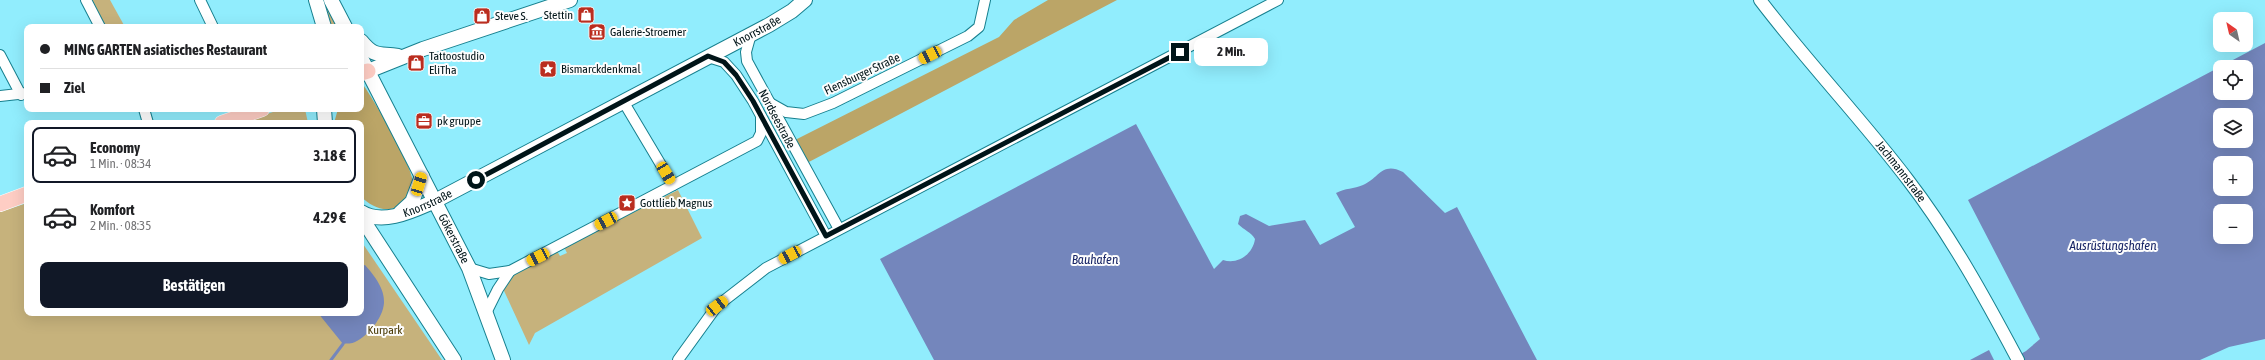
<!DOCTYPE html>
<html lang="de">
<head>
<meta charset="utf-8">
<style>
  :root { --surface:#fff; --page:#f2f2f2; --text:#202124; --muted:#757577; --line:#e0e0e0; --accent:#111827 }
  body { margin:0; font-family:"Asap Condensed",sans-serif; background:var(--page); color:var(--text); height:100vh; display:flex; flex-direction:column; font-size:15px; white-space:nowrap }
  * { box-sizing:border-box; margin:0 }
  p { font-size:13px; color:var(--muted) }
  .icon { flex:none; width:22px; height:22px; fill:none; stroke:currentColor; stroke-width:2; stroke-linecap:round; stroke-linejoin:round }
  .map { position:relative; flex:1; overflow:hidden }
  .side { position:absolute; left:24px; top:120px; width:340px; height:196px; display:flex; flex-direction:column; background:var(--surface); border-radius:8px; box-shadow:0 4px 16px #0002 }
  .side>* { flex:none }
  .hud { position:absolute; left:24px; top:24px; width:340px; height:88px; border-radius:8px; box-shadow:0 4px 16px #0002; display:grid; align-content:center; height:88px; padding:0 16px; background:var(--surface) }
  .needle { width:26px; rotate:326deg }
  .tools { position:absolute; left:2213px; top:12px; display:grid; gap:8px }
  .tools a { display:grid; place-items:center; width:40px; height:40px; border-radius:8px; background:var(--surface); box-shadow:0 4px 16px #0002; font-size:20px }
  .end { position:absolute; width:18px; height:18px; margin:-9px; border:5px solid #001418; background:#fff; box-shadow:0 0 0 2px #fff }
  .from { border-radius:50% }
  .bubble { position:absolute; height:28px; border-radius:8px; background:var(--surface); box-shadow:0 4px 16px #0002; font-size:13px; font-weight:700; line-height:28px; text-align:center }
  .car { position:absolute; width:12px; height:24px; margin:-12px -6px; border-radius:5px; box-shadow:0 0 3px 1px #0007; background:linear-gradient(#f5c518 24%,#345 0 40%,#f5c518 0 76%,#345 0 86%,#f5c518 0) }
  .hud b { display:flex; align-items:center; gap:14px; height:38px; font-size:15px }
  .hud b+b { border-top:1px solid var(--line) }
  .hud i { width:10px; height:10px; background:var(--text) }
  ul { padding:7px 0 0; list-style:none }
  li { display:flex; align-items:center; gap:12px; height:56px; margin:0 8px 6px; padding:0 8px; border:2px solid transparent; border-radius:8px }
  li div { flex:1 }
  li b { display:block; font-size:15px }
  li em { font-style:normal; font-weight:700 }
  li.current { border-color:var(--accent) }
  li>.icon { width:36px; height:36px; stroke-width:1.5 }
  .cta { display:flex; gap:8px; margin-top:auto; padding:8px 16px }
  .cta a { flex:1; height:46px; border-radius:8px; background:var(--accent); color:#fff; font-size:16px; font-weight:700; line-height:46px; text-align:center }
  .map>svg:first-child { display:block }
</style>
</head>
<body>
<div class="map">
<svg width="2265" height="360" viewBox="0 0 2265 360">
  <rect width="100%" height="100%" fill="#91edfd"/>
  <g fill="#c6b27c">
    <path d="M91,0H110L125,27H105Z"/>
    <path d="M322,0H325L339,27H328L325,7Z"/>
    <path d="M282,109H305L308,123H240Z"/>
    <path d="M678,190L702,238L535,333L529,345L499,280L557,251L560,256L567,253L564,247Z"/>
    <path d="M27,203V313H361V241L442,360H0V212Z"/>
  </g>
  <g fill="#bba567">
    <path d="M1048,0H1117L807,163L795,140L999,37L1014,20Z"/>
    <path d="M364,86C375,102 415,169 413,185C412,194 403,204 394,208C382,212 370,205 361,197V123H334L338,109H361V88Z"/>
  </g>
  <g fill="#7486bc" fill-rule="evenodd">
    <path d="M2265,43V339L2229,347L2200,360H2010L2026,351L2040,339L1968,200ZM2220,67H2246V93H2220ZM2220,115H2246V141H2220ZM2220,163H2246V189H2220ZM2220,211H2246V237H2220Z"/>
    <path d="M1136,124L1214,269L1223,260C1238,265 1253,254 1255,239C1251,232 1244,230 1238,224L1240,216L1246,214L1269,226L1305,220L1320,245L1355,227L1336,193C1345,188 1354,189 1363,185C1379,178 1382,161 1403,172L1445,213L1457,207L1537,360H934L880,259Z"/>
    <path d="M365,265C374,275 385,289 384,303C383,318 368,336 355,342C352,344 347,343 343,344L318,313H347L349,315L361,313V266Z"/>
    <path d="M1989,350L1994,360H1970Z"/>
  </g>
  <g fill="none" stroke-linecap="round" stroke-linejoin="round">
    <path stroke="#7486bc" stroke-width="3" d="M331,360L343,344"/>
    <g stroke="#17808f" stroke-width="12">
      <g id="minor">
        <path d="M86,0L100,27"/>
        <path d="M200,0L213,27"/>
        <path d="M751,34L746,52L747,61L839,229"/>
        <path d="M0,55L21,95"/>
        <path d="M708,57L724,62L736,75L753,101L826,236"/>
        <path d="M0,96L27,93"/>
        <path d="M623,101L673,185"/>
        <path d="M770,103L786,112L804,114L833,103L968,36L979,27L985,0"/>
        <path d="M144,109L148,123"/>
        <path d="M469,268L489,274L510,271L757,141L761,133V117"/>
        <path d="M487,311L498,289L510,271"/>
        <path d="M678,360L717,306L766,268L1278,0"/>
      </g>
    </g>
    <g stroke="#17808f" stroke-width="14">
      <g id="tertiary">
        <path id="s1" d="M1760,0C1807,62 1861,118 1908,180C1951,236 1985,298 2018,360"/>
      </g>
    </g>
    <g stroke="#17808f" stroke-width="16">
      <g id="secondary">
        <path d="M316,0L324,27"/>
        <path d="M331,0L345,27"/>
        <path d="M361,41C375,58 379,53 398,56"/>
        <path id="s2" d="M361,58L469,268L503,360"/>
        <path d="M368,71L423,49L570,0"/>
        <path d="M324,109L325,123"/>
        <path id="s3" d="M361,212C383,226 414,210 435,201L769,25L792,11L805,0"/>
        <path d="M400,213L412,202L422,176"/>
        <path d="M361,217L454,360"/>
      </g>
    </g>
    <g stroke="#fff" stroke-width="16">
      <g id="primary">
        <path d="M361,73L368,71"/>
        <path d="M222,123L262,109"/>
        <path d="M0,204L27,194"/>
      </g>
    </g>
    <use href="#minor" stroke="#fff" stroke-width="10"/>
    <use href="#tertiary" stroke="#fff" stroke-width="12"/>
    <use href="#secondary" stroke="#fff" stroke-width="14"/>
    <use href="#primary" stroke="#fecdc4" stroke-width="15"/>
  </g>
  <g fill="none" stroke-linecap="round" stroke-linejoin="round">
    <path stroke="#001418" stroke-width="5" d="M476,180L708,56L724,62L736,75L753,101L826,236L1180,52"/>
  </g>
  <defs>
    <g id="shop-square" transform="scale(0.9)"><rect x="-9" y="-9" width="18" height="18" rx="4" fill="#ba2d1f" stroke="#fdfdfd"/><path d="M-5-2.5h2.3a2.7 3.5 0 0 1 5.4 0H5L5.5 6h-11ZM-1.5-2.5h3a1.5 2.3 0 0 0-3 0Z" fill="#fff"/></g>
    <g id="museum-square" transform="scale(0.9)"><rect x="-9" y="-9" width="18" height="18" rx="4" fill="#ba2d1f" stroke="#fdfdfd"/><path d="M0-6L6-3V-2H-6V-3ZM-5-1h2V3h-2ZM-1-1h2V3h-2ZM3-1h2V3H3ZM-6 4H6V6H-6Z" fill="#fff"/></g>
    <g id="sight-square" transform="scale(0.9)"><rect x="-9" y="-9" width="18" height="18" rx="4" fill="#ba2d1f" stroke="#fdfdfd"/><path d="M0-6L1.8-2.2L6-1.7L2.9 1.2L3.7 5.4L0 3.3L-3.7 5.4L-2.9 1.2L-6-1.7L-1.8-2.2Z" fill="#fff"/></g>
    <g id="office-square" transform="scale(0.9)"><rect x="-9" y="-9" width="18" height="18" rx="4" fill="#ba2d1f" stroke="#fdfdfd"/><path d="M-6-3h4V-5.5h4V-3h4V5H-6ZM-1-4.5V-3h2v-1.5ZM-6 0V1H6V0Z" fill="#fff"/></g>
  </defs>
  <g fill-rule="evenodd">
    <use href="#shop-square" x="586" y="15"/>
    <use href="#shop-square" x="482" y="16"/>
    <use href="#museum-square" x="597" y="32"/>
    <use href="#shop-square" x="416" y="63"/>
    <use href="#sight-square" x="548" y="69"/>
    <use href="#office-square" x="424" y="121"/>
    <use href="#sight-square" x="627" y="203"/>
  </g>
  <g text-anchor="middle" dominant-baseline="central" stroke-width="4" stroke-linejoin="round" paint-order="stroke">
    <g font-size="12" fill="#001418" stroke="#fdfdfd" text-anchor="start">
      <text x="573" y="15" text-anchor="end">Stettin</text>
      <text x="495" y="16">Steve S.</text>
      <text x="610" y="32">Galerie-Stroemer</text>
      <text x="429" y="56">Tattoostudio<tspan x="429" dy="14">EliTha</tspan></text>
      <text x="561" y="69">Bismarckdenkmal</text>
      <text x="437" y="121">pk gruppe</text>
      <text x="640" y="203">Gottlieb Magnus</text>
    </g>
    <g font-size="12" fill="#001418" stroke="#fdfdfd">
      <text stroke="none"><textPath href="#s3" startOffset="442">Knorrstraße</textPath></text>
      <text transform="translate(862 74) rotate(-25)">Flensburger Straße</text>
      <text transform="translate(777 119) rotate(62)">Nordseestraße</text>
      <text stroke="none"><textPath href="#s1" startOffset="222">Jachmannstraße</textPath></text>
      <text stroke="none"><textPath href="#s3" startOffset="70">Knorrstraße</textPath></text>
      <text stroke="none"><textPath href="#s2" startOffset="203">Gökerstraße</textPath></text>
    </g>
    <g font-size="12" fill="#483803" stroke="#fdfdfd">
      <text x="385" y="330">Kurpark</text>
    </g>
    <g font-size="13" font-style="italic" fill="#192667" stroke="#fdfdfd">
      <text x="2113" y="245">Ausrüstungshafen</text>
      <text x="1095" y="259">Bauhafen</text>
    </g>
  </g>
</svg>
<div class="tools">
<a><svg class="needle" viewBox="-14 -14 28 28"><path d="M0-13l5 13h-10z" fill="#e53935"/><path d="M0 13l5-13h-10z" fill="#757577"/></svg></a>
<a><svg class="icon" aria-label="locate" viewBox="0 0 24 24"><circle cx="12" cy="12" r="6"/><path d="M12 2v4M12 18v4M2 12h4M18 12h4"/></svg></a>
<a><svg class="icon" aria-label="layers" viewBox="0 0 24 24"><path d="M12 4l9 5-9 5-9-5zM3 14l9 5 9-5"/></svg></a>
<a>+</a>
<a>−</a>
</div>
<i class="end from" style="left:476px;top:180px"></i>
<i class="end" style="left:1180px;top:52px"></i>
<div class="bubble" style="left:1194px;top:38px;width:74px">2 Min.</div>
<i class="car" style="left:930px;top:55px;rotate:243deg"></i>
<i class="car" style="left:666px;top:173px;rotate:149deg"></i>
<i class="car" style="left:419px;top:184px;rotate:17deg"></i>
<i class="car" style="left:606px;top:221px;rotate:242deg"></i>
<i class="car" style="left:790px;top:255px;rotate:242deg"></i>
<i class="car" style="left:538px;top:257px;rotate:243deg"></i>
<i class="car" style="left:717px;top:306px;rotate:52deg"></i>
<div class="hud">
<b><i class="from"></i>MING GARTEN asiatisches Restaurant</b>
<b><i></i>Ziel</b>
</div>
<section class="side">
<ul>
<li class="current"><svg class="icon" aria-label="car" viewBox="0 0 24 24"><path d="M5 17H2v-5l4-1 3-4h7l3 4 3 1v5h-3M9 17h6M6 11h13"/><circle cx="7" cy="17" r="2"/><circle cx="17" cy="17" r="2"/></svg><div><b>Economy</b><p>1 Min. · 08:34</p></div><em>3.18 €</em></li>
<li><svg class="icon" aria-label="car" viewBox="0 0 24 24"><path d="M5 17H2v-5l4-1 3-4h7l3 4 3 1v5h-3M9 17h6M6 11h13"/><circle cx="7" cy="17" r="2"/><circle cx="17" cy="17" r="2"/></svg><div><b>Komfort</b><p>2 Min. · 08:35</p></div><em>4.29 €</em></li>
</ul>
<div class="cta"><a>Bestätigen</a></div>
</section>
</div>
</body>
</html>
